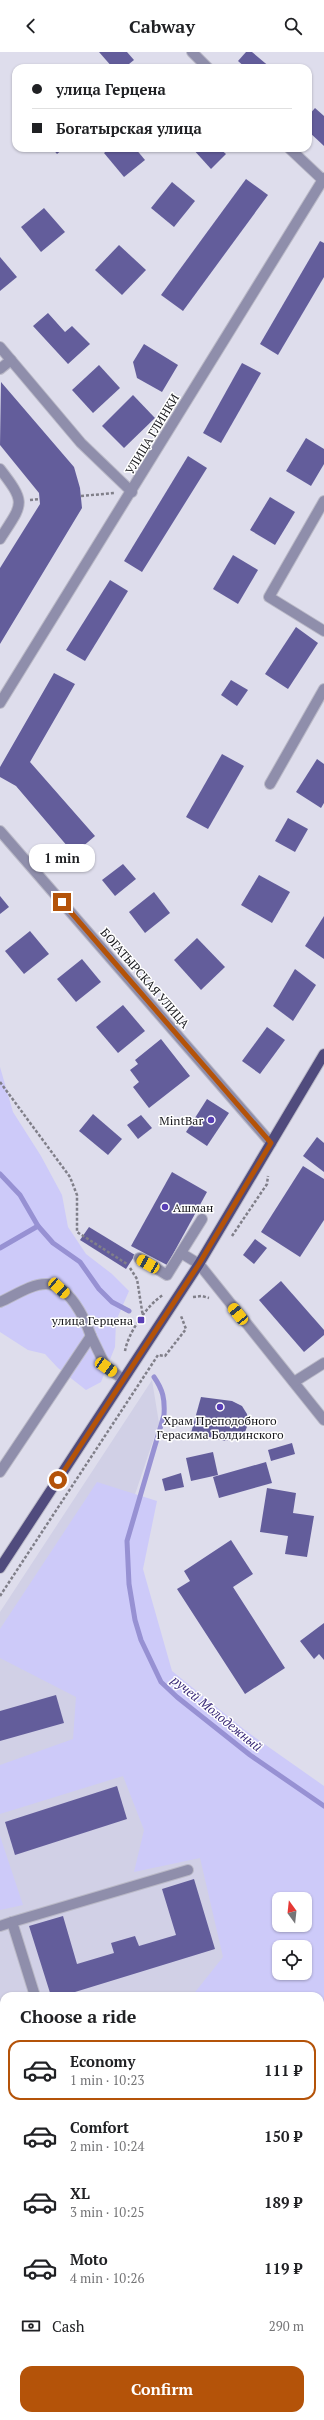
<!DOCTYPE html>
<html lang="en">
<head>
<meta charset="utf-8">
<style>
  :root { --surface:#fff; --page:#f6f6f6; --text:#202124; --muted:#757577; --line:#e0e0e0; --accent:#b45309 }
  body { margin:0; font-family:"PT Serif",serif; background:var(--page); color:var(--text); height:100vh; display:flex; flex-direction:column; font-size:15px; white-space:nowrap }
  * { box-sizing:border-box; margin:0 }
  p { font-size:13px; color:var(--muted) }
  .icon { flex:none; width:22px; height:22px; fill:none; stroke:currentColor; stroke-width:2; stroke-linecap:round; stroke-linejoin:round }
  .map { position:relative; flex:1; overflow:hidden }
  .sheet { position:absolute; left:0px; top:1940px; width:324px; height:428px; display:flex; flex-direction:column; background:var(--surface); border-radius:12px 12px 0 0; box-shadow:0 1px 3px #0004 }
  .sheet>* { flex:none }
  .hud { position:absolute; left:12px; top:12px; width:300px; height:88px; border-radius:12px; box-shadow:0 1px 3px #0004; display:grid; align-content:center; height:88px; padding:0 20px; background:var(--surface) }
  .needle { width:26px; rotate:345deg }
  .fabs { position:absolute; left:272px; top:1840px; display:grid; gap:8px }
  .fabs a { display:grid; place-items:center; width:40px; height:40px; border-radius:8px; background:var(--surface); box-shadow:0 1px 3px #0004; font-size:20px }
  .end { position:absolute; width:18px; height:18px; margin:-9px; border:5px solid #b45309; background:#fff; box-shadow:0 0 0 2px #fff }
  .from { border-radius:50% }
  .bubble { position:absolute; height:28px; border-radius:12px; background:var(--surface); box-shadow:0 1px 3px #0004; font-size:13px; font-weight:700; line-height:28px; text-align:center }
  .car { position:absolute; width:12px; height:24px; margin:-12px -6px; border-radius:5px; box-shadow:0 0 3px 1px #0007; background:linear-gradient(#f5c518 24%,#345 0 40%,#f5c518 0 76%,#345 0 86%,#f5c518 0) }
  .hud b { display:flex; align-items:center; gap:14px; height:38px; font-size:15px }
  .hud b+b { border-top:1px solid var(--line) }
  .hud i { width:10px; height:10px; background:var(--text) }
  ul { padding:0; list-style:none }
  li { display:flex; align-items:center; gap:12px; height:60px; margin:0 8px 6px; padding:0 12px; border:2px solid transparent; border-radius:12px }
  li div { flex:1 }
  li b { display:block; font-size:15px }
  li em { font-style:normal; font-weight:700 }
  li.current { border-color:var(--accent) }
  li>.icon { width:36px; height:36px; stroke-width:1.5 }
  h2 { padding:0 20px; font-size:18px; line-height:48px }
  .pay { display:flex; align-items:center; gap:10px; height:44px; padding:0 20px; font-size:15px }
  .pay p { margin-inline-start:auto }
  .button { display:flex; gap:8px; margin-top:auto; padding:8px 20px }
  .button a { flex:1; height:46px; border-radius:12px; background:var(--accent); color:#fff; font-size:16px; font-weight:700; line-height:46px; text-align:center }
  header { display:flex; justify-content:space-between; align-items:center; height:52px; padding:0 20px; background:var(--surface); font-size:18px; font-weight:700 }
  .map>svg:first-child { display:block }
</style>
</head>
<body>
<header><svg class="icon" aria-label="back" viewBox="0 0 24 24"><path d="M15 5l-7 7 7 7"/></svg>Cabway<svg class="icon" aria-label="search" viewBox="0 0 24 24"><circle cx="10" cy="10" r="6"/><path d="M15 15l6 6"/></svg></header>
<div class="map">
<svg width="324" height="2368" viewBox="0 0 324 2368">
  <rect width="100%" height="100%" fill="#deddec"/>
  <path fill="#d1d0e6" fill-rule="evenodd" d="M152,1328L159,1371L119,1490L127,1581L324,1764V2368H0V1560ZM279,1847H305V1873H279ZM279,1895H305V1921H279ZM4,1944H320V2364H4Z"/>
  <g fill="#cdcaf9" fill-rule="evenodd">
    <path d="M0,1015L13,1060L41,1104L62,1143L68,1175L86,1202L112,1222L129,1239L116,1269L115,1295L101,1330L86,1338L58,1316L45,1302L28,1298L0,1280Z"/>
    <path d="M97,1430L157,1449L143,1517L172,1619L246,1679L324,1734V2034L320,2024V1944H192L223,1905L200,1806L134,1820L144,1778L123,1724L0,1762V1713L73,1687L76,1645L0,1606V1577ZM279,1847H305V1873H279ZM279,1895H305V1921H279Z"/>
    <path d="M0,1784L23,1853L0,1858Z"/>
    <path d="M4,2276V2364H9L7,2368H0V2277Z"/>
  </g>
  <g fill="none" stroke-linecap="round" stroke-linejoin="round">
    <g stroke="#9791d3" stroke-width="5">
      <path d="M0,1122L20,1143L38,1174L53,1191L80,1210L99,1237L112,1250L129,1259"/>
      <path d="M0,1196L38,1174"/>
      <path d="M154,1325C163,1338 165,1347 164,1363L127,1489L129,1532L135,1568L141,1588L161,1630L177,1645L250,1703L324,1754"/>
    </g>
  </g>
  <g fill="#635d9b">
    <path d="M99,0H127L134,8L124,16H113Z"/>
    <path d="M246,0H252L271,16H246L238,9Z"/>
    <path d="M315,56L324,64V94L308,79V64Z"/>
    <path d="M52,96H64L57,102Z"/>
    <path d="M110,96H135L145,108L124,125L104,101Z"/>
    <path d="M192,96H219L226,102L211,117Z"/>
    <path d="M246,127L268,143L183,259L161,243Z"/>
    <path d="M172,130L195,149L174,175L151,156Z"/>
    <path d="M44,156L65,180L41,200L21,175Z"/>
    <path d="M320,189L324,191V225L278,303L260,292Z"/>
    <path d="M119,193L146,218L122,243L95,218Z"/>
    <path d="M0,205L17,225L0,239Z"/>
    <path d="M48,261L65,280L72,274L90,292L68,312L33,274Z"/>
    <path d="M144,292L178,313L162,340L137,326L133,310Z"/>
    <path d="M242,311L261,321L221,391L203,381Z"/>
    <path d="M99,313L120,336L93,361L72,338Z"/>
    <path d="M1,330L74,415L80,436L82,456L0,592V516L40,452L39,441L0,393Z"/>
    <path d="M133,343L155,366L124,396L102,374Z"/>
    <path d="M306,386L324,397V412L311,434L286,419Z"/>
    <path d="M188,404L207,416L142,520L124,509Z"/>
    <path d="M270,445L295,460L275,493L250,478Z"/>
    <path d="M233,503L258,518L238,552L213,537Z"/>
    <path d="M110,528L128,539L85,609L66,598Z"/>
    <path d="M296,575L318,591L288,637L265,622Z"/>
    <path d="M54,621L75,632L30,710L95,784L74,802L16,734L0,725V715Z"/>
    <path d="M231,628L248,638L237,654L221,643Z"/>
    <path d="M222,702L244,714L208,777L186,765Z"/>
    <path d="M317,707L324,712V751L321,756L296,740Z"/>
    <path d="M288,766L308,777L295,800L275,789Z"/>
    <path d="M123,812L136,827L115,844L102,828Z"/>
    <path d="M259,823L290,840L272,871L241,853Z"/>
    <path d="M154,840L170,861L145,881L129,860Z"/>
    <path d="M0,844L9,855L0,862Z"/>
    <path d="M324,864V907L305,894Z"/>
    <path d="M30,879L49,902L24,922L5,899Z"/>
    <path d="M197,886L225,915L201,938L174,908Z"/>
    <path d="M82,907L101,930L76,950L57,927Z"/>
    <path d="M295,917L316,933L293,969L273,954Z"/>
    <path d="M123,953L145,979L118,1001L96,975Z"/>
    <path d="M267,975L285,988L260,1022L242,1009Z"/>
    <path d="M161,987L190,1024L149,1056L133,1035L139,1030L130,1018L138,1012L135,1008Z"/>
    <path d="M207,1047L229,1061L207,1094L186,1080Z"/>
    <path d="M93,1062L122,1087L108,1103L79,1079Z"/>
    <path d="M141,1063L152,1076L138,1087L127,1073Z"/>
    <path d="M317,1085L324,1091V1120L303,1104Z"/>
    <path d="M303,1114L324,1127V1168L300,1205L261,1180Z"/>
    <path d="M172,1120L207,1140L167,1213L131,1194Z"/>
    <path d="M89,1175L135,1203L126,1217L80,1188Z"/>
    <path d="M255,1187L267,1196L254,1212L243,1203Z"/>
    <path d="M281,1229L324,1278V1283L304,1300L259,1248Z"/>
    <path d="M201,1345L232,1349L242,1354L247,1362L248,1372L245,1380L237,1386L225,1389L191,1381Z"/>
    <path d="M292,1391L295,1402L271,1409L268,1398Z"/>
    <path d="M213,1400L218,1423L191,1429L186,1406Z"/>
    <path d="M266,1410L272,1431L219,1446L213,1425Z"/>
    <path d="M181,1421L184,1435L165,1439L162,1427Z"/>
    <path d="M267,1436L296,1441L293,1461L314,1464L307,1505L285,1502L288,1484L260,1480Z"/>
    <path d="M231,1488L253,1522L233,1535L285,1616L245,1642L177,1537L190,1529L184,1519Z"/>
    <path d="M324,1571V1608L319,1602L314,1607L300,1589Z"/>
    <path d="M56,1643L64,1671L0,1689V1659Z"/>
    <path d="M117,1734L127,1767L15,1803L5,1770Z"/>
    <path d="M194,1827L215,1897L62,1944H51L29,1874L63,1864L77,1912L114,1901L111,1891L135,1884L139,1894L176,1883L162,1837Z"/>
    <path d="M4,1991V2054L0,2042V1992Z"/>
    <path d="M324,2204V2262L320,2263V2205Z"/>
    <path d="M4,2213V2255L0,2257V2214Z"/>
    <path d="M324,2311V2357L320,2359V2312Z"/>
    <path d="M154,2364H301L290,2368H142Z"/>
  </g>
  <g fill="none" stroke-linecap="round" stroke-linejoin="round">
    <g stroke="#bab9c7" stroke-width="12">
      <g id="minor">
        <path d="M192,0L208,16"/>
        <path d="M289,96L324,129"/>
        <path d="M0,295L81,391L132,440"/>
        <path d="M0,317L11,308"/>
        <path d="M0,417C27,452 23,451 0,487"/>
        <path d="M324,449L269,545L324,579"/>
        <path d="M0,651L324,126"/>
        <path d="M270,732L324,637"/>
        <path d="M0,779L271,1091"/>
        <path d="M181,1201L199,1212L324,1368"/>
        <path d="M139,1206L167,1223L202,1167"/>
        <path d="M0,1250C14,1244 31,1232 46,1232C69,1232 85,1267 91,1284"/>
        <path d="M294,1330L324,1311"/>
        <path d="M0,1420L91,1284L106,1315L123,1327"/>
        <path d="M12,1870L188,1818"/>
        <path d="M0,1874L12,1870L35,1944"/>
        <path d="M0,1975L4,1974"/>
        <path d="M320,2074L324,2082"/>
        <path d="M0,2096L4,2108"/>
        <path d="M0,2144L4,2135"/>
        <path d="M0,2206L4,2205"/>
      </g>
    </g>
    <g stroke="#bab9c7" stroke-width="12">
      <path id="major" d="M0,1516L199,1212L324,1002"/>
    </g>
    <g stroke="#807f89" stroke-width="2.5" stroke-dasharray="3 2" stroke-linecap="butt">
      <path d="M81,444L115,441"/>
      <path d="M30,448L40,447"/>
      <path d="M0,1030L70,1125L77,1143V1180L127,1212"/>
      <path d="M232,1184L267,1132L268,1124"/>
      <path d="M130,1216L137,1227L143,1265"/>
      <path d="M193,1245L202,1244L209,1246"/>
      <path d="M125,1299C128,1281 147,1253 163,1243"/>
      <path d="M0,1544L158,1303L165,1304L186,1277L181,1264"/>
    </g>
    <use href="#minor" stroke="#8f8eab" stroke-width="10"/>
    <use href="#major" stroke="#504b7d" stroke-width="10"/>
  </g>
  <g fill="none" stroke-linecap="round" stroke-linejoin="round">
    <path stroke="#b45309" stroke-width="5" d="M58,1428L199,1212L271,1091L62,850"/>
  </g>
  <g fill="#593eb6" stroke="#fff" stroke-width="1.5">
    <circle cx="211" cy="1068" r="4"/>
    <circle cx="165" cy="1155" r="4"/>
    <rect x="137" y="1264" width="8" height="8" rx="2"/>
    <circle cx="220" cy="1355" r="4"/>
  </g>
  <g text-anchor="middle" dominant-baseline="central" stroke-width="3" stroke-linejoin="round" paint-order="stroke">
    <g font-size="12" fill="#17171c" stroke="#fff">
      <text transform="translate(152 382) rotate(-59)">УЛИЦА ГЛИНКИ</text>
      <text transform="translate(145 926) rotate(49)">БОГАТЫРСКАЯ УЛИЦА</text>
    </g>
    <g font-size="12" fill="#17171c" stroke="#fff" text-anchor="end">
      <text x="203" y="1068">MintBar</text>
      <text x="173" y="1155" text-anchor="start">Ашман</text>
      <text x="133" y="1268">улица Герцена</text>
      <text x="220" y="1368" text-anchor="middle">Храм Преподобного<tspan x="220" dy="14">Герасима Болдинского</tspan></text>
    </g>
    <g font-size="13" font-style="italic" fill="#3b2b79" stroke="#fff">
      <text transform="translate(217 1661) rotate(39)">ручей Молодежный</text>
    </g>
  </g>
</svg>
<div class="fabs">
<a><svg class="needle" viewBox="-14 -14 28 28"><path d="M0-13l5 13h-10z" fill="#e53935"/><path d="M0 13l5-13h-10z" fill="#757577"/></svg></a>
<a><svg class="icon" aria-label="locate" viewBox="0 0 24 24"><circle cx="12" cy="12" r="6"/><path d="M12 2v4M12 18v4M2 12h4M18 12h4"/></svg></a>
</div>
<i class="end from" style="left:58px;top:1428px"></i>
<i class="end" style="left:62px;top:850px"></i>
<div class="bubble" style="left:29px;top:792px;width:66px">1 min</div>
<i class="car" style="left:148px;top:1212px;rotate:300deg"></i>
<i class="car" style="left:59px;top:1236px;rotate:132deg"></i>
<i class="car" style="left:238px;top:1262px;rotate:321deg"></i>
<i class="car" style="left:106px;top:1315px;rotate:125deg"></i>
<div class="hud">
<b><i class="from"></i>улица Герцена</b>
<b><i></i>Богатырская улица</b>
</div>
<section class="sheet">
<h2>Choose a ride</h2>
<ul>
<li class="current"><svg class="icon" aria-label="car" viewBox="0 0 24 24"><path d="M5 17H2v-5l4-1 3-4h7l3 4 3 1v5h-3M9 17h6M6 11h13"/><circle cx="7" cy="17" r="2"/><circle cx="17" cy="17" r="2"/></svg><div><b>Economy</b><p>1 min · 10:23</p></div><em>111 ₽</em></li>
<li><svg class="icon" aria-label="car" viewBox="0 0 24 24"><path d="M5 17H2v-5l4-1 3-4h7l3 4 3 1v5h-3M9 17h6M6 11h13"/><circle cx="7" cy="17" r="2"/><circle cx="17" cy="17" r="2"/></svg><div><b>Comfort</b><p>2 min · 10:24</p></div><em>150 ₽</em></li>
<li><svg class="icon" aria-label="car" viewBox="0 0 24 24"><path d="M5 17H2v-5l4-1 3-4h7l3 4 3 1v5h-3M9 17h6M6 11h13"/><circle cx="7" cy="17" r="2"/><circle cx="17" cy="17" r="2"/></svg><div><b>XL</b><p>3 min · 10:25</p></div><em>189 ₽</em></li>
<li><svg class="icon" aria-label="car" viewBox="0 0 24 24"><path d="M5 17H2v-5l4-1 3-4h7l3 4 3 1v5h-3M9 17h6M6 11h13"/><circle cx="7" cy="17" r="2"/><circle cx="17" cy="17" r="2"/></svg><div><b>Moto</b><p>4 min · 10:26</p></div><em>119 ₽</em></li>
</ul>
<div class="pay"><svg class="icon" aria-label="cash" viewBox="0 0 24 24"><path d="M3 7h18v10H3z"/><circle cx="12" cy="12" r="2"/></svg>Cash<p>290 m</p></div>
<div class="button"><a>Confirm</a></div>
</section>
</div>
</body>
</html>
